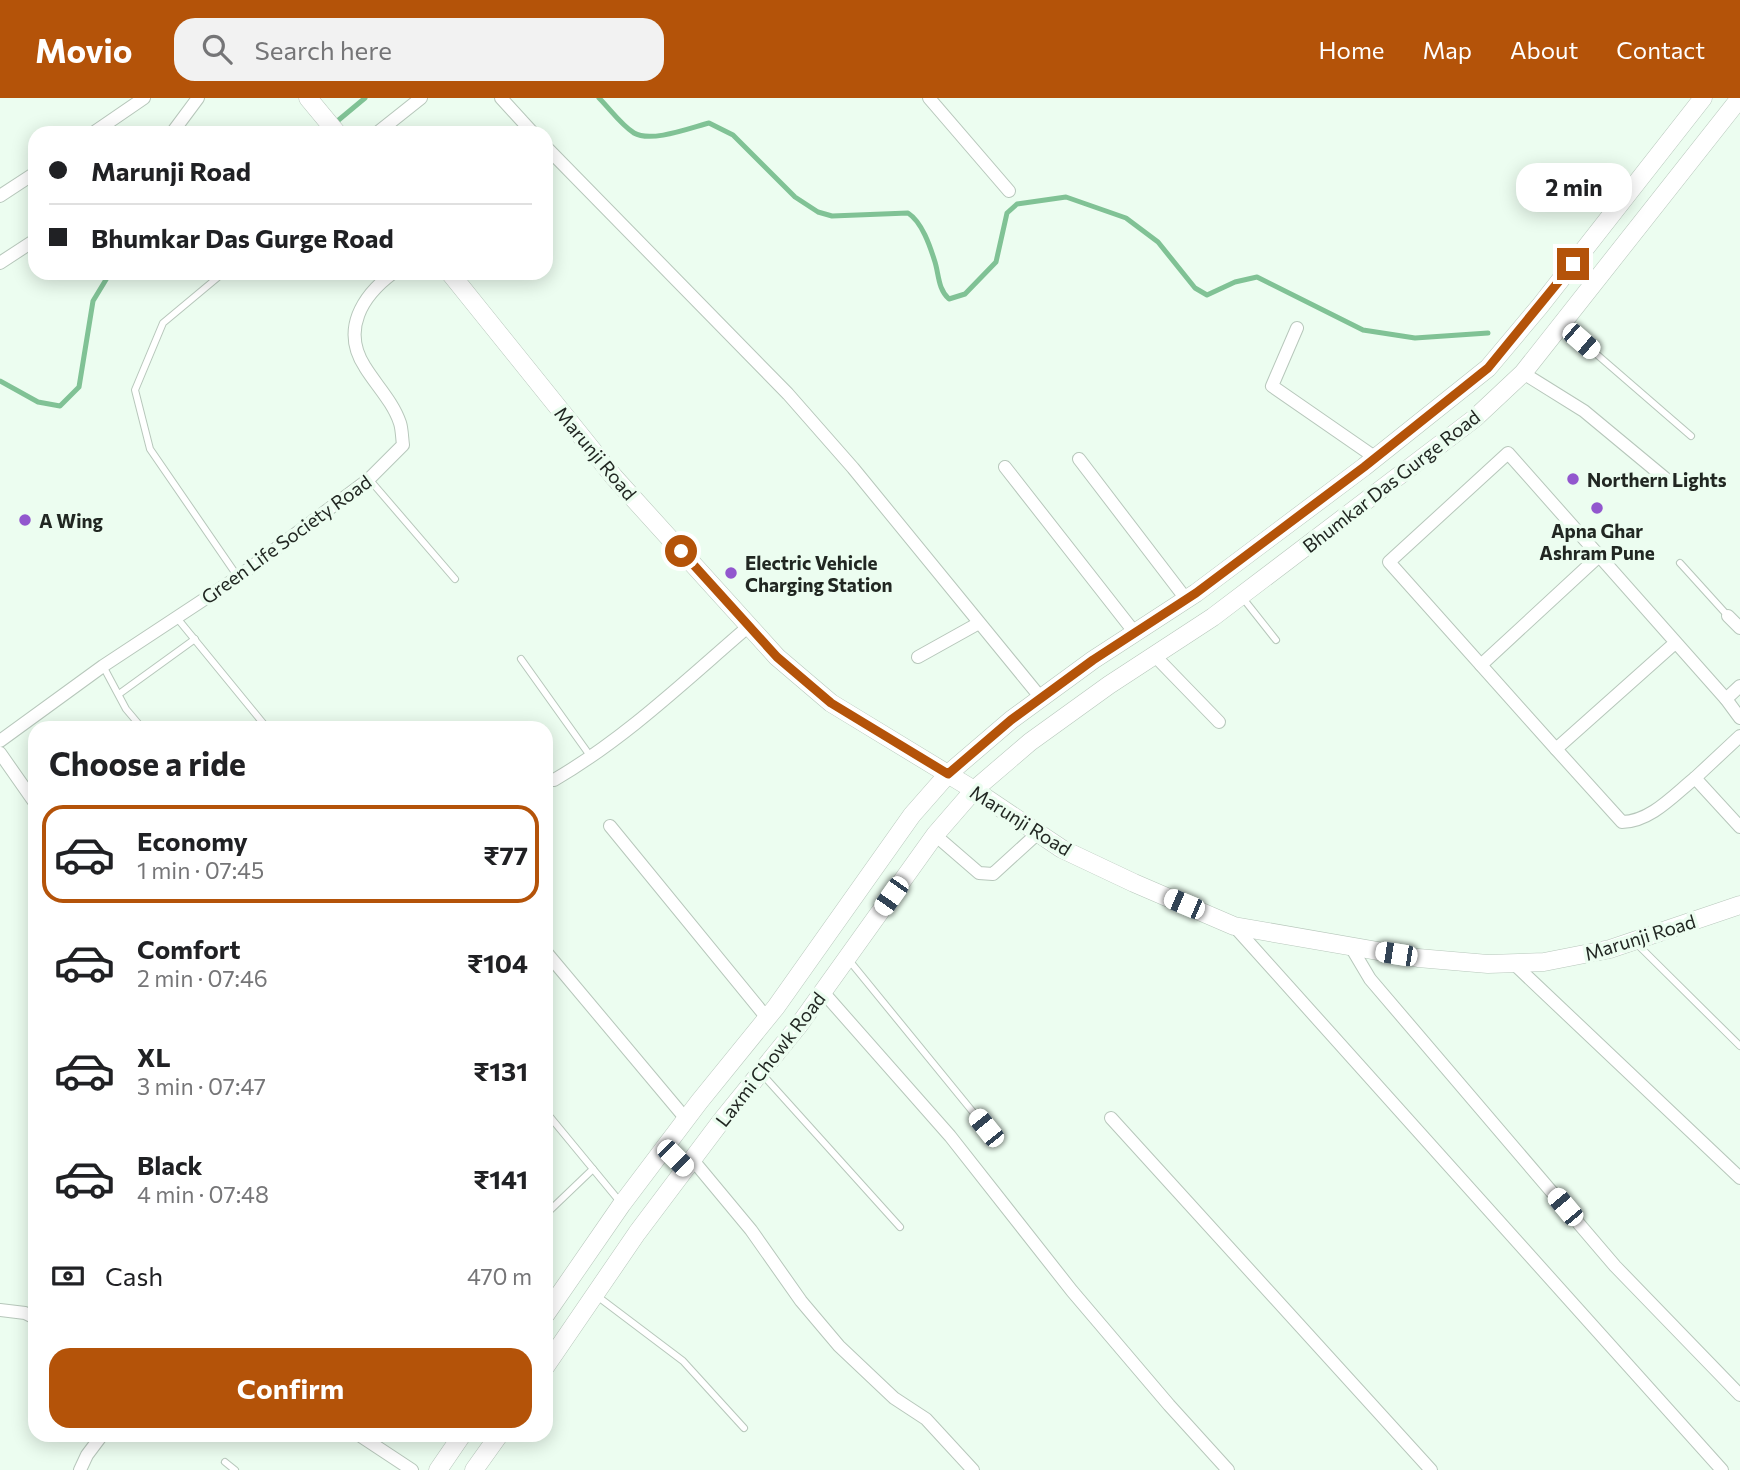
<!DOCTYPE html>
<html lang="en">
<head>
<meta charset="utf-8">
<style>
  :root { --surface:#fff; --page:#f2f2f2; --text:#202124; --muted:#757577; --line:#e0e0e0; --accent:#b45309 }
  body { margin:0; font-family:Commissioner,sans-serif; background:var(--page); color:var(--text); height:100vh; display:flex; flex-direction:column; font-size:26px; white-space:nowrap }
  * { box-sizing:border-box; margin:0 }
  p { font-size:23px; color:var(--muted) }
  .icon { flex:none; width:38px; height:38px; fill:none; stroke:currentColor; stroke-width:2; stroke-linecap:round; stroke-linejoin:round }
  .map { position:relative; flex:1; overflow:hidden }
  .panel { position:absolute; left:28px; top:623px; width:525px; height:721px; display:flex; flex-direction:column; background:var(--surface); border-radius:21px; box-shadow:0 4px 18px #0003 }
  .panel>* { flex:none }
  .guide { position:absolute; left:28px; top:28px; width:525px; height:154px; border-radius:21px; box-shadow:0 4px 18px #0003; display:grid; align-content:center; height:154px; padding:0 21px; background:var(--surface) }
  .end { position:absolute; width:32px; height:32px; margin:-16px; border:9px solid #b45309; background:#fff; box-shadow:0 0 0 4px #fff }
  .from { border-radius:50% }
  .bubble { position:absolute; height:49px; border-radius:21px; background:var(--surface); box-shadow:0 4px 18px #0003; font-size:23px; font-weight:700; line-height:49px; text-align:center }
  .car { position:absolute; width:21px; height:42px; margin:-21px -10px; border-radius:9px; box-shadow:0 0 5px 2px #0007; background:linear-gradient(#fff 24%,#345 0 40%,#fff 0 76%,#345 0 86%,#fff 0) }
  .guide b { display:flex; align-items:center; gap:24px; height:66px; font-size:26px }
  .guide b+b { border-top:2px solid var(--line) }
  .guide i { width:18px; height:18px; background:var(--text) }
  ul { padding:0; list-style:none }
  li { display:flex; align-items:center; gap:21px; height:98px; margin:0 14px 10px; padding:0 7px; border:4px solid transparent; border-radius:21px }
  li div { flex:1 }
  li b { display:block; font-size:26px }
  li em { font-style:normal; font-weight:700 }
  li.current { border-color:var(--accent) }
  li>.icon { width:63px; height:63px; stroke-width:1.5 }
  h2 { padding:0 21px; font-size:32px; line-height:84px }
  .pay { display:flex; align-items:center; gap:18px; height:77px; padding:0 21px; font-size:26px }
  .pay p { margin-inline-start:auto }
  .action { display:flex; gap:14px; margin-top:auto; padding:14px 21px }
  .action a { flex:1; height:80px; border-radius:21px; background:var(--accent); color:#fff; font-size:28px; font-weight:700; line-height:80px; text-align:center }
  header { display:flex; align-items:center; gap:42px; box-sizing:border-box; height:98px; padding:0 35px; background:var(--accent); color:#fff }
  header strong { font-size:33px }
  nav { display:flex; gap:38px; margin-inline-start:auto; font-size:24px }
  .search { width:490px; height:63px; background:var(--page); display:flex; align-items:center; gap:18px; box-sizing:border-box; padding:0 24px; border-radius:21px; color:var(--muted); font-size:26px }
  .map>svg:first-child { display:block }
</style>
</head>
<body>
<header>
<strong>Movio</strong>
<div class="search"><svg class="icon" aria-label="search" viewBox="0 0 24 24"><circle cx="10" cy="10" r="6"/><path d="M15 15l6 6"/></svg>Search here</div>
<nav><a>Home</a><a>Map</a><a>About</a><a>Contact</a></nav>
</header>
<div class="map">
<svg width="1740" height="1372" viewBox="0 0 1740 1372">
  <rect width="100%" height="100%" fill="#ecfdf0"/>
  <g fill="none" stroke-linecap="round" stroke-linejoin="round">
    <g stroke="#80c295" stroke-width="5">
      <path d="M599,0C610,11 621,27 634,35C651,45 690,30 709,25L733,37L795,99L818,114L832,118L908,115C922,124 930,148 935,164C939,177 938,191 949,201L965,196L996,164L1007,115L1017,106L1066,99L1126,120L1158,144L1195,190L1207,197L1235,184L1257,179L1363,232L1415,240L1488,235"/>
      <path d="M323,35L365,0"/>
      <path d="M0,283L38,304L60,308L79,289L93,203L110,175"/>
    </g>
    <g stroke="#b7c7bb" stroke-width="8">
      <g id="lane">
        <path d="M223,175L163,225L135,292L150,351L238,479"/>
        <path d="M1564,228L1691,338"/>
        <path d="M369,381L455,481"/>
        <path d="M1680,465L1728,518"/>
        <path d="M1242,499L1276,542"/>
        <path d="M177,520L267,630"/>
        <path d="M521,561L591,659"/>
        <path d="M103,568L126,611L142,630"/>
        <path d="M119,596L195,541"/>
        <path d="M1635,844L1740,948"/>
        <path d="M848,861L986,1030"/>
        <path d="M762,976L900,1129"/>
        <path d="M546,1014L621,1105"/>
        <path d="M546,1116L593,1071"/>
        <path d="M597,1198L683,1263L744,1330"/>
        <path d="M225,1364L235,1372"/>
      </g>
    </g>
    <g stroke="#b7c7bb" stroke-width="14">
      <g id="street">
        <path d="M501,0L533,35"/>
        <path d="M929,0L1009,93"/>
        <path d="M93,35L144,0"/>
        <path d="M172,35L198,0"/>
        <path d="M377,35L421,0"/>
        <path d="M546,49L788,296L853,370L1041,600"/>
        <path d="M0,98L35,75"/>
        <path d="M0,165L35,142"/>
        <path d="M1297,230L1272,288L1376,360"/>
        <path d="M1523,275L1584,313L1666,381"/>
        <path d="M1079,361L1186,501"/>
        <path d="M1005,369L1135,535"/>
        <path d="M1728,518L1740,530"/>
        <path d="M1675,545L1556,651L1389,464L1508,355L1726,601L1740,620"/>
        <path d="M1154,557L1219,624"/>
        <path d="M918,559L979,525"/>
        <path d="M1481,567L1599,458"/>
        <path d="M1726,601L1740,588"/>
        <path d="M1740,638L1695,680L1740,729"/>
        <path d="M0,643L103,568L238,479L369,381L403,347C402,340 402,331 400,325C393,304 376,287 365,269C341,232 362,198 393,175"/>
        <path d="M1556,651L1622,724C1650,724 1674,697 1695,680"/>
        <path d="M0,655L35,705"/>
        <path d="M554,682C626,640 686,582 749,528"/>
        <path d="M610,728L767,920"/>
        <path d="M935,737L979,775L993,776L1038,735"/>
        <path d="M1234,828L1722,1372"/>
        <path d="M1351,849L1370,881L1615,1168L1740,1297"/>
        <path d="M546,854L686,1021"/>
        <path d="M1513,865L1740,1080"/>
        <path d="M823,894L950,1038L1072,1193L1169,1307L1228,1372"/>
        <path d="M1111,1020L1431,1372"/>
        <path d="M692,1061L751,1132L801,1203L839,1248L894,1300L926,1321L973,1372"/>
        <path d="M0,1212L25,1215L35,1220"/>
        <path d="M359,1337L412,1372"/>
        <path d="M80,1372L87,1357L102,1337"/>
      </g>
    </g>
    <g stroke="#b7c7bb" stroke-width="19">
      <g id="secondary">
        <path d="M308,0L337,35"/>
        <path d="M450,175L614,379L777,559L831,605L974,692L1062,751L1134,785L1234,828L1418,860L1488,866L1544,864L1610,851L1740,807"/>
        <path d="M546,1216L622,1106L699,1004L776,909L912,717L948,676L1011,622L1093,562L1196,495L1364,369L1488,270L1540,208L1703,0"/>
        <path d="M546,1268L637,1135L722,1022L799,927L935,737L974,692L1030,644L1109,587L1213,519L1475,320L1523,275L1740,0"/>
        <path d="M438,1372L462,1337"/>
        <path d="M474,1372L499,1337"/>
      </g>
    </g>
    <use href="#lane" stroke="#fff" stroke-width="6"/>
    <use href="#street" stroke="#fff" stroke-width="12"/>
    <use href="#secondary" stroke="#fff" stroke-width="18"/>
  </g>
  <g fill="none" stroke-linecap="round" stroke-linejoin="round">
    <path stroke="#b45309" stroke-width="9" d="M681,453L777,559L831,605L948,676L1011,622L1093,562L1196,495L1364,369L1488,270L1573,166"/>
  </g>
  <g fill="#9257ce" stroke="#ecfdf0" stroke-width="2.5">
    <circle cx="1573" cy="381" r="7"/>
    <circle cx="1597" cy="410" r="7"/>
    <circle cx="25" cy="422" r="7"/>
    <circle cx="731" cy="475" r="7"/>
  </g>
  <g text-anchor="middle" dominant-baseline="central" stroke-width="7" stroke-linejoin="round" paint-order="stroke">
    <g font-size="19" fill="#212722" stroke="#ecfdf0">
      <text transform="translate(596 355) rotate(50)">Marunji Road</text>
      <text transform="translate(1391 383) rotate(-38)">Bhumkar Das Gurge Road</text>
      <text transform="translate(286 441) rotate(-36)">Green Life Society Road</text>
      <text transform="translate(1021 722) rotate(32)">Marunji Road</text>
      <text transform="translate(1640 839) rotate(-17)">Marunji Road</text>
      <text transform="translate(770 961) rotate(-52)">Laxmi Chowk Road</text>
    </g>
    <g font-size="19" font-weight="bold" fill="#212722" stroke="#ecfdf0" text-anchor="start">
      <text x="1587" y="381">Northern Lights</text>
      <text x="39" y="422">A Wing</text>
      <text x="1597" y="432" text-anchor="middle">Apna Ghar<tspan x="1597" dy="22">Ashram Pune</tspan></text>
      <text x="745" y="464">Electric Vehicle<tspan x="745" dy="22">Charging Station</tspan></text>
    </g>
  </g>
</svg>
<i class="end from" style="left:681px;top:453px"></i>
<i class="end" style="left:1573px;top:166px"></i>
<div class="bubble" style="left:1516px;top:65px;width:116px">2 min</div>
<i class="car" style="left:1581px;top:243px;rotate:131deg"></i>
<i class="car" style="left:891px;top:798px;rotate:215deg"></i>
<i class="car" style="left:1184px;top:806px;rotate:293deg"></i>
<i class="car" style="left:1396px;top:856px;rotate:279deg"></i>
<i class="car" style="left:986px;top:1030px;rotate:321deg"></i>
<i class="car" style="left:675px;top:1060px;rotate:135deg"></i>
<i class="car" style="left:1565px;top:1109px;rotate:320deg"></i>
<div class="guide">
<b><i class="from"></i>Marunji Road</b>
<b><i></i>Bhumkar Das Gurge Road</b>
</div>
<section class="panel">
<h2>Choose a ride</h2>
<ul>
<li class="current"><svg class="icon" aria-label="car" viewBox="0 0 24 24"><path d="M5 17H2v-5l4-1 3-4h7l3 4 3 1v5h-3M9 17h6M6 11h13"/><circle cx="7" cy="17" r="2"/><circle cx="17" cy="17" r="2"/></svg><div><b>Economy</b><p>1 min · 07:45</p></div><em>₹77</em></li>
<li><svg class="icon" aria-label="car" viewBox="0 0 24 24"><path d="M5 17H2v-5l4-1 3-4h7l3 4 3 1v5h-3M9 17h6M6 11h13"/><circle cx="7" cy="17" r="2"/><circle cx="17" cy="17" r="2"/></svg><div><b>Comfort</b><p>2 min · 07:46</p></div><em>₹104</em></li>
<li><svg class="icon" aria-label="car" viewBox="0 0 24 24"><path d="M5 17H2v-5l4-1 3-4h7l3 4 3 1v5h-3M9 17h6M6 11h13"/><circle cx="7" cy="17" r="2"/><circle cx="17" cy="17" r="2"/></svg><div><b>XL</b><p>3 min · 07:47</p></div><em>₹131</em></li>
<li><svg class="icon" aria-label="car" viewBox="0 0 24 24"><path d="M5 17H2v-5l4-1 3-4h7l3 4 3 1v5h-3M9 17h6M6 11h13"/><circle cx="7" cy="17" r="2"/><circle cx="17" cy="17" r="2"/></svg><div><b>Black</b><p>4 min · 07:48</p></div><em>₹141</em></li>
</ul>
<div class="pay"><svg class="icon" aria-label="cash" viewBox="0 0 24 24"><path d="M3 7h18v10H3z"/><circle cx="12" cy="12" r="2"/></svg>Cash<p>470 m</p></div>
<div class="action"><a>Confirm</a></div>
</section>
</div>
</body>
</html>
